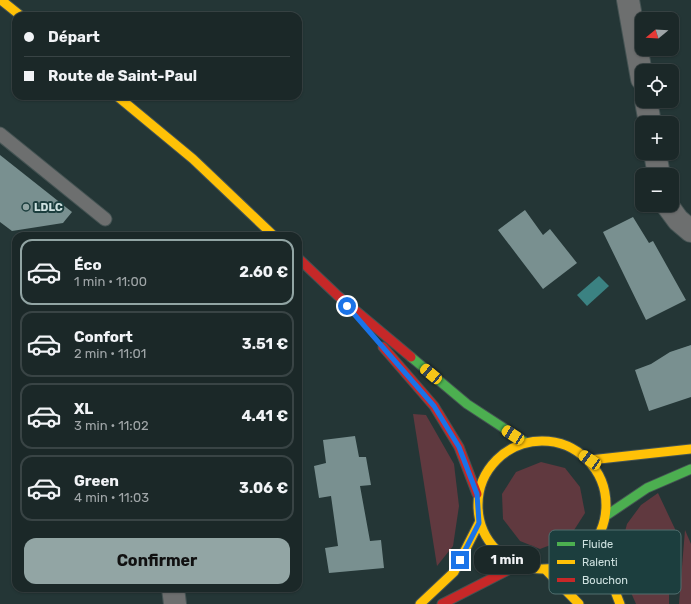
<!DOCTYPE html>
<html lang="fr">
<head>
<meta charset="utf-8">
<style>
  :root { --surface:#1b2828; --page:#243030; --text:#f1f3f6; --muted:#a0a6a8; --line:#394445; --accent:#92a5a4 }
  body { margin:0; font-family:Rubik,sans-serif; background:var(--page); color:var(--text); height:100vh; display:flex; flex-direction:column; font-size:15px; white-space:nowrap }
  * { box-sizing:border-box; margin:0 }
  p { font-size:13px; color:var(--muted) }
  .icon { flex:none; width:22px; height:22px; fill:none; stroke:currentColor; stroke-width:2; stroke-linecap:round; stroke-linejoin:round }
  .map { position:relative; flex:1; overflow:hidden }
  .details { position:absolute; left:12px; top:232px; width:290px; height:360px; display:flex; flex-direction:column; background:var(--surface); border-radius:12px; box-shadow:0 1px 3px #0004,0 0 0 1px var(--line) }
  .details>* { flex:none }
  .hud { position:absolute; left:12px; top:12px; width:290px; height:88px; border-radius:12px; box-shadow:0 1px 3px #0004,0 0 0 1px var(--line); display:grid; align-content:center; height:88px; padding:0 12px; background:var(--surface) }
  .needle { width:26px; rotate:252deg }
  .buttons { position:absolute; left:635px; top:12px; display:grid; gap:8px }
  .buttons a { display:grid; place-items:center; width:44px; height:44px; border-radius:8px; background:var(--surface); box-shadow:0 1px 3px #0004,0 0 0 1px var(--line); font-size:20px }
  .end { position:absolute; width:18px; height:18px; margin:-9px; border:5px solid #1a73e8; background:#fff; box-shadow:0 0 0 2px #fff }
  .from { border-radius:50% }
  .bubble { position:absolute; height:28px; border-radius:12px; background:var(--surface); box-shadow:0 1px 3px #0004,0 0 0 1px var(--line); font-size:13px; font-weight:700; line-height:28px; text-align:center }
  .car { position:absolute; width:12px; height:24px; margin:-12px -6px; border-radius:5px; box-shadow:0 0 3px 1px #0007; background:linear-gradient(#f5c518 24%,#345 0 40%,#f5c518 0 76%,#345 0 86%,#f5c518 0) }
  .hud b { display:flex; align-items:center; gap:14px; height:38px; font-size:15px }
  .hud b+b { border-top:1px solid var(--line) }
  .hud i { width:10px; height:10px; background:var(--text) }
  ul { padding:7px 0 0; list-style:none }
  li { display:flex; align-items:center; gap:12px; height:66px; margin:0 8px 6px; padding:0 4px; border:2px solid var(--line); border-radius:12px }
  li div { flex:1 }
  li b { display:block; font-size:15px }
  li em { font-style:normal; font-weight:700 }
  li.on { border-color:var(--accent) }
  li>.icon { width:36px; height:36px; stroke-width:1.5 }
  .button { display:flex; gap:8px; margin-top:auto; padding:8px 12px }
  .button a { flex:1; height:46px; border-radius:12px; background:var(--accent); color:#111; font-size:16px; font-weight:700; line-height:46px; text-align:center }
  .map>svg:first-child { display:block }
</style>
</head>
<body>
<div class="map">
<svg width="691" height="604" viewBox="0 0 691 604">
  <rect width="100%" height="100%" fill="#243636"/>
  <g fill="#60393f">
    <path d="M413,414L426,415L454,464L459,506L453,546L437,566Z"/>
    <path d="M541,462L565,468L580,487L585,513L569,538L540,549L520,541L503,519L502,494L516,472Z"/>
    <path d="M658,493L675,529L671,564L651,562L626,573L620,550L627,524L641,505Z"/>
    <path d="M685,530L691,544V604H679Z"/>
    <path d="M655,573L669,574V604H636L629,588L643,577Z"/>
  </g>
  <path fill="#3b8282" d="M599,276L609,286L587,306L577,295Z"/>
  <g fill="#799090">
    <path d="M0,155L72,212L63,223L12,231L0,222Z"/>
    <path d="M525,210L543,235L550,229L577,263L543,289L498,230Z"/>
    <path d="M633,217L649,243L653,241L686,300L646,320L603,232Z"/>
    <path d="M691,345V397L649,411L635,370L651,364L670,352Z"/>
    <path d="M355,436L359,457H366L371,485L360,486L370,541L381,540L384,568L329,573L325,548L338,546L331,496L319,498L314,466L326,463L323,440Z"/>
  </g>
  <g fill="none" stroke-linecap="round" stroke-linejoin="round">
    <g stroke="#445353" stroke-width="15">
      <path id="lane" d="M0,134L105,219"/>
    </g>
    <g stroke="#445353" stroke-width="24">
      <g id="street">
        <path d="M628,0L642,79"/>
        <path d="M646,101L650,123"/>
        <path d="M655,153L659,175"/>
        <path d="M667,205L678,220L691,231"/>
        <path d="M173,588L175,604"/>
      </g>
    </g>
    <g stroke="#445353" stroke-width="11">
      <g id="fast">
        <path d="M411,357L467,404L525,442"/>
        <path d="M607,515L647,488L691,469"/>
      </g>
    </g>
    <g stroke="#445353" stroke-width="11">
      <g id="slow">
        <path d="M1,0L21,16"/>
        <path d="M117,96L193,159L274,236"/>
        <circle cx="542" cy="505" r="64"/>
        <path d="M590,460L691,449"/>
        <path d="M596,542L620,604"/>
        <path d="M546,570L579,604"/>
        <path d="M420,604L454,572L479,523"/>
      </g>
    </g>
    <g stroke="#445353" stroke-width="11">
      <g id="jam">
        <path d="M298,258L337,295L411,357"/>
        <path d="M383,347L434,406L459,447L477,494"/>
        <path d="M442,604L518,565"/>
      </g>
    </g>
    <use href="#lane" stroke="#6d6f6f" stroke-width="13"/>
    <use href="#street" stroke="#6d6f6f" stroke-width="22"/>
    <use href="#fast" stroke="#4caf50" stroke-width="9"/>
    <use href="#slow" stroke="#ffc107" stroke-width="9"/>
    <use href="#jam" stroke="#c62828" stroke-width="9"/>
  </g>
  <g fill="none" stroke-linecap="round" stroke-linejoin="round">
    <path stroke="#1a73e8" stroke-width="5" d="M347,306L434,406L459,447L477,494L479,523L460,560"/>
  </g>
  <circle fill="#92a5a4" stroke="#1c3e3e" stroke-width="1.5" cx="26" cy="207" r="4"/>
  <g text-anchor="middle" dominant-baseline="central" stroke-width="4" stroke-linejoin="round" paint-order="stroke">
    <g font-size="11" font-weight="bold" fill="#cee1e0" stroke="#1c3e3e" text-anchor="start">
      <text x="34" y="207">LDLC</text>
    </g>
  </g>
  <rect x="549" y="530" width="132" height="64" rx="6" fill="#1c3e3e" stroke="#516f6f" stroke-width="1"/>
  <rect x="557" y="542" width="18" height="4" fill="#4caf50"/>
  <rect x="557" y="560" width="18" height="4" fill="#ffc107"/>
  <rect x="557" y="578" width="18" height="4" fill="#c62828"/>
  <g font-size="11" fill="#cee1e0">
    <text x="582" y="548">Fluide</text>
    <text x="582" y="566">Ralenti</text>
    <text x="582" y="584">Bouchon</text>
  </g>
</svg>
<div class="buttons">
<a><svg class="needle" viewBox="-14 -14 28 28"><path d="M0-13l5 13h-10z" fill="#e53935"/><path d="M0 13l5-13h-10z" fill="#a0a6a8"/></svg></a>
<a><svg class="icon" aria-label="locate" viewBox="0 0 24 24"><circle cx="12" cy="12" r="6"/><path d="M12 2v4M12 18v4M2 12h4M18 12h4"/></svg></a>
<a>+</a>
<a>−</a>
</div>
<i class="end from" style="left:347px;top:306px"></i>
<i class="end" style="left:460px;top:560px"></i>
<div class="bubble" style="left:474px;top:546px;width:66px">1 min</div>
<i class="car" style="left:431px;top:374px;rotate:310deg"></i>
<i class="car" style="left:513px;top:435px;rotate:303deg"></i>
<i class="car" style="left:590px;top:460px;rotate:305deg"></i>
<div class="hud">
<b><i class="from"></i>Départ</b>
<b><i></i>Route de Saint-Paul</b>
</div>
<section class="details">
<ul>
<li class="on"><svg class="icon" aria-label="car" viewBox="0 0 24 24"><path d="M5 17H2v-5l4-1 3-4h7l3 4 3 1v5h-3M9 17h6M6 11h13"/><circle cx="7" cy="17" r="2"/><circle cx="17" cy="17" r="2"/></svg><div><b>Éco</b><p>1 min · 11:00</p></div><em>2.60 €</em></li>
<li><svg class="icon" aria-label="car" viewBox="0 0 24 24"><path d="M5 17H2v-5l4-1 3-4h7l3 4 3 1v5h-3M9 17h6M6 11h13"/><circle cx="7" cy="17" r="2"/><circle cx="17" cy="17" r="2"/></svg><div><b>Confort</b><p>2 min · 11:01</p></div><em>3.51 €</em></li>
<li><svg class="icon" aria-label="car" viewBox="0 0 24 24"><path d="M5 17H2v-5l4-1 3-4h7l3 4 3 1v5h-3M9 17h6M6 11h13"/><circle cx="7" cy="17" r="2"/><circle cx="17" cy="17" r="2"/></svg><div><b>XL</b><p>3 min · 11:02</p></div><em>4.41 €</em></li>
<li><svg class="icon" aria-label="car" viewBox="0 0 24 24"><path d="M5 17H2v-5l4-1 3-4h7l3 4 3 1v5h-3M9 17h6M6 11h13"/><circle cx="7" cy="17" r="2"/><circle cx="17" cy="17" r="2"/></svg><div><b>Green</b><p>4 min · 11:03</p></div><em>3.06 €</em></li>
</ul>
<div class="button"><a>Confirmer</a></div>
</section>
</div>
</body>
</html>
